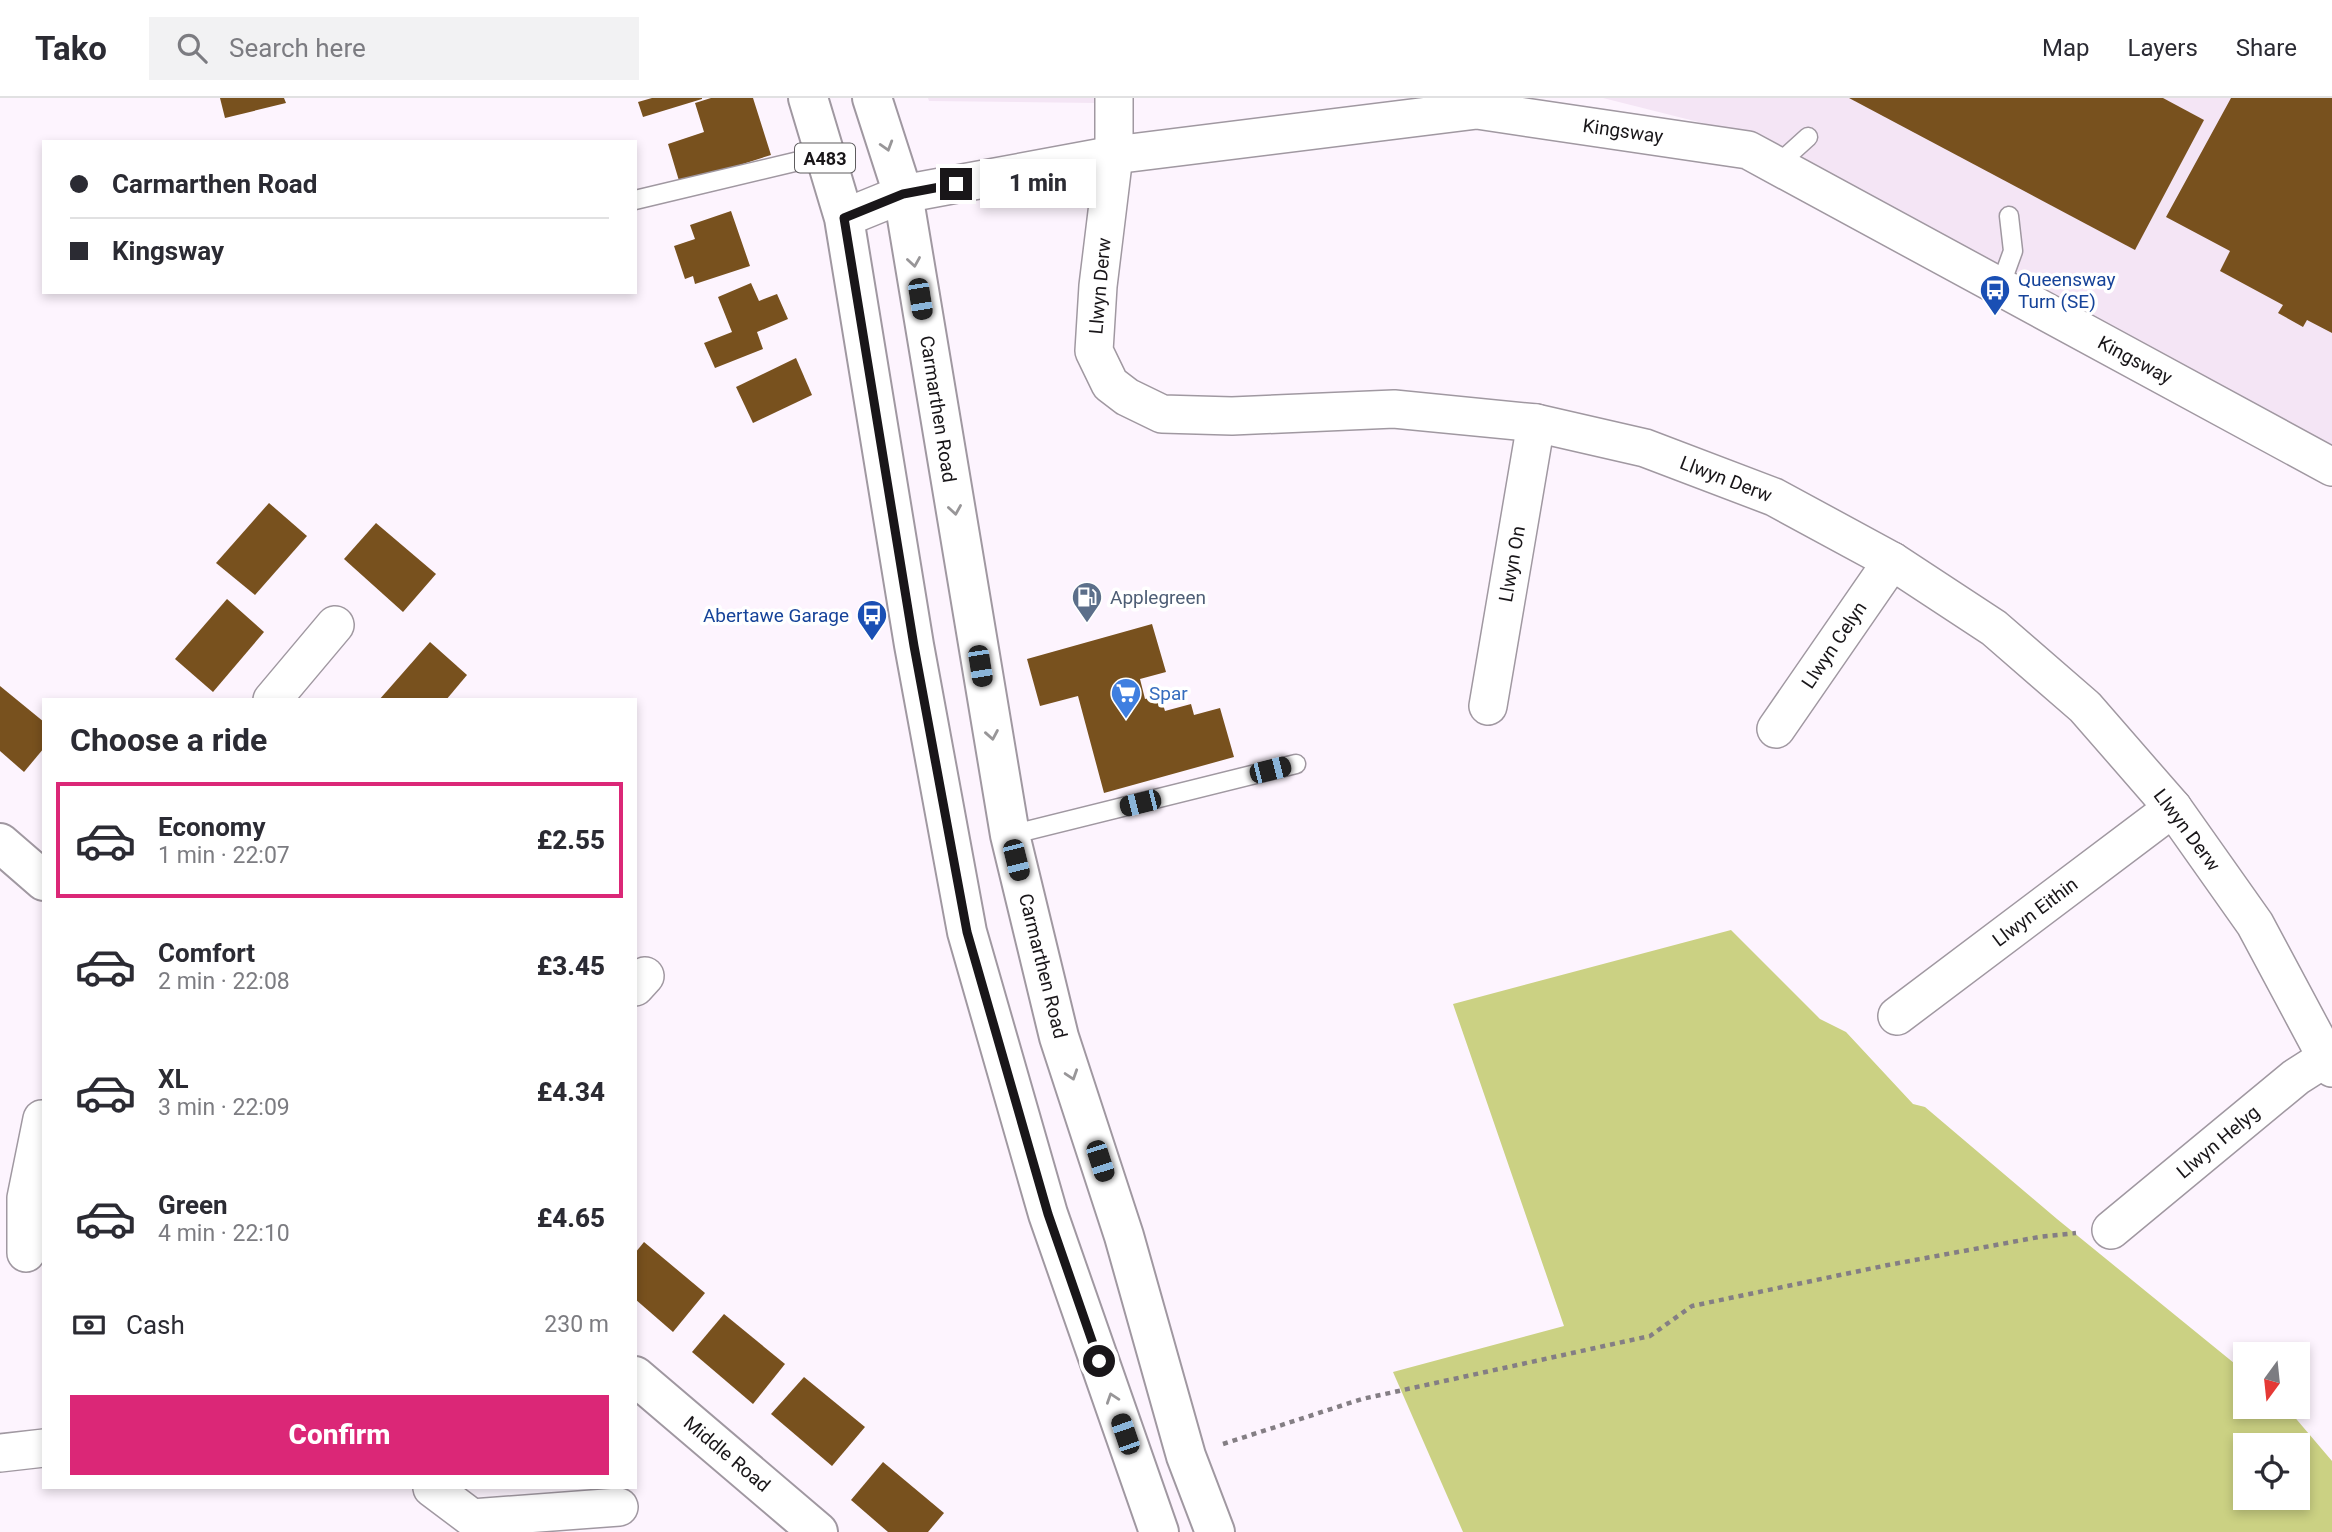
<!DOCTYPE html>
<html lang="en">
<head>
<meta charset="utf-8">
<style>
  :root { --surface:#fff; --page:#f2f2f3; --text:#2b2b33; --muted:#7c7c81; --line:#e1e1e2; --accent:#db2777 }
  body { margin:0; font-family:Roboto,sans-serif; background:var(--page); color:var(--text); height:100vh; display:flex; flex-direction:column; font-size:26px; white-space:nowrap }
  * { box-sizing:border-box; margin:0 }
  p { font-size:23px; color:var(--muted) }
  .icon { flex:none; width:38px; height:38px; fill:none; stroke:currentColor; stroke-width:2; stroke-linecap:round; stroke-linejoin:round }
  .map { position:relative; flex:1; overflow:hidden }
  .panel { position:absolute; left:42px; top:600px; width:595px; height:791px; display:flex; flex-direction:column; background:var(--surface); border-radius:0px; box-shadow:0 4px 10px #0003 }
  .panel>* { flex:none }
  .banner { position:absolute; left:42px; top:42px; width:595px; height:154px; border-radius:0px; box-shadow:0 4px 10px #0003; display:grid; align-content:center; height:154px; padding:0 28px; background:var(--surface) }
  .needle { width:46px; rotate:195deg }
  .buttons { position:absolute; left:2233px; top:1244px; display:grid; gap:14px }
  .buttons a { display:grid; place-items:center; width:77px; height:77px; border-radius:0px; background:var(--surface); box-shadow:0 4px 10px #0003; font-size:35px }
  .end { position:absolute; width:32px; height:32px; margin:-16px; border:9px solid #191619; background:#fff; box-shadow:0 0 0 4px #fff }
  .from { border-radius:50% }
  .bubble { position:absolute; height:49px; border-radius:0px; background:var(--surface); box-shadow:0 4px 10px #0003; font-size:23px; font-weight:800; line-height:49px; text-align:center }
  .car { position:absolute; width:21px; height:42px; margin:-21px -10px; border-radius:9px; box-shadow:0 0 5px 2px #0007; background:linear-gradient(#222 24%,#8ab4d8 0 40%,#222 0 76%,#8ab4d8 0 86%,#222 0) }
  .banner b { display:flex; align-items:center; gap:24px; height:66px; font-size:26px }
  .banner b+b { border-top:2px solid var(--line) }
  .banner i { width:18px; height:18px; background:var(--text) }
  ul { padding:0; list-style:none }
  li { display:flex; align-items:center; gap:21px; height:116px; margin:0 14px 10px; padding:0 14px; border:4px solid transparent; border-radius:0px }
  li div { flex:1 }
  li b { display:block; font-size:26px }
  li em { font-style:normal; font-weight:800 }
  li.on { border-color:var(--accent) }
  li>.icon { width:63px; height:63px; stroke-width:1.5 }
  h2 { padding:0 28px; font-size:32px; line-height:84px }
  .pay { display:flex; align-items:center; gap:18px; height:77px; padding:0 28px; font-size:26px }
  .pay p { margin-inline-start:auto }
  .primary-button { display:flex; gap:14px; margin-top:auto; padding:14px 28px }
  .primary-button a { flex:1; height:80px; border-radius:0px; background:var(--accent); color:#fff; font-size:28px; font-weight:800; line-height:80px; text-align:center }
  header { display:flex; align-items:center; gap:42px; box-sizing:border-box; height:98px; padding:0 35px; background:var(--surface); border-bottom:2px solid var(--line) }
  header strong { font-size:33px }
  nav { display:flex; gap:38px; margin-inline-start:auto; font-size:24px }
  .search { width:490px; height:63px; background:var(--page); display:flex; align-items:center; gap:18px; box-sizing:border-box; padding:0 24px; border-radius:0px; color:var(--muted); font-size:26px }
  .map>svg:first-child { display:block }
</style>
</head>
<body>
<header>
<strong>Tako</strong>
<div class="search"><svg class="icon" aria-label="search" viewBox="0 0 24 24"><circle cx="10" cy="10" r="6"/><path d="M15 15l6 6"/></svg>Search here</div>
<nav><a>Map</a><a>Layers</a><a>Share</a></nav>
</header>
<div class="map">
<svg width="2332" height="1434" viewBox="0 0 2332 1434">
  <rect width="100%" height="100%" fill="#fdf4fe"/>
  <g fill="#f4e5f5">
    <path d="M928,0H1096V5L929,3Z"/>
    <path d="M1603,0H2332V351L1770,42Z"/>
  </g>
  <path fill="#cbd183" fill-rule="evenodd" d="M1731,832L1820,921L1846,934L1913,1006L1925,1009L2057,1121L2245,1274V1309H2286L2332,1363V1434H1463L1393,1274L1564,1228L1453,906ZM2245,1348H2298V1400H2245Z"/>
  <g fill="#78511e">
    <path d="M220,0H284L286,5L225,20Z"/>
    <path d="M652,0H702V1L643,19L638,4Z"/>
    <path d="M711,0H753L771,57L680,86L668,46L704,34L695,5Z"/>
    <path d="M1849,0H2163L2204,22L2135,152Z"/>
    <path d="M2231,0H2332V235L2307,222L2303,229L2278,215L2283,207L2220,173L2230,153L2166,119Z"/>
    <path d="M731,113L750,168L695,186L693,178L685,181L674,148L695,141L690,127Z"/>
    <path d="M751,185L759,203L777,196L788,221L757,234L763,251L715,270L704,245L732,234L718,199Z"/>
    <path d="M796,260L812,297L753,325L736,289Z"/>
    <path d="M269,405L307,438L255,497L216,465Z"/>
    <path d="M376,425L436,476L403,514L344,461Z"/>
    <path d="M227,501L264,534L213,594L175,561Z"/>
    <path d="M1152,526L1166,574L1140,581L1145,601L1160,597L1165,613L1191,606L1194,617L1220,610L1234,659L1104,695L1078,598L1040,608L1027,561Z"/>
    <path d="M430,544L467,577L446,602H379Z"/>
    <path d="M0,588L44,624V650L24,674L0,653Z"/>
    <path d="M644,1144L705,1195L673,1234L635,1201V1155Z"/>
    <path d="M724,1216L785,1266L753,1306L692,1254Z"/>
    <path d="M804,1279L865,1329L832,1368L771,1316Z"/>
    <path d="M883,1364L944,1415L928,1434H888L851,1402Z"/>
  </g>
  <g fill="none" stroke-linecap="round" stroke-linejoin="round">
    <g stroke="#a098a1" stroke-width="21">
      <g id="service">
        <path d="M1777,67L1808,39"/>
        <path d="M635,102L824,57"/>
        <path d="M2000,189L2013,153L2009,118"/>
        <path d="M1010,737L1296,666"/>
      </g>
    </g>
    <g stroke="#a098a1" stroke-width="40">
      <g id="minor">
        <path d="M1114,0V57L1098,188L1094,253L1110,286L1127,299L1162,316L1232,318L1394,311L1536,325L1645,350L1774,399L1892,463L1994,530L2085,609L2173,710L2255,826L2332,970"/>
        <path d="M844,120L903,96L1114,57L1477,12L1748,52L2332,369"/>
        <path d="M272,602L335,527"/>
        <path d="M1488,608L1536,325"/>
        <path d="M1776,631L1892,463"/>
        <path d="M635,889L645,878"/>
        <path d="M1897,918L2173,710"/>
        <path d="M2111,1132L2296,979L2332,956"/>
        <path d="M26,1155V1100L42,1021"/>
        <path d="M0,1355L44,1350"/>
        <path d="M432,1390L472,1420L619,1409"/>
      </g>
    </g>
    <g stroke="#a098a1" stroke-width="42">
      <g id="tertiary">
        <path d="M0,745L44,783"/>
        <path d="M635,1278L818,1434"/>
      </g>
    </g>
    <g stroke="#a098a1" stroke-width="42">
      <g id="primary">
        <path d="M808,0L844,120L914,547L967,834L1048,1116L1159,1434"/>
        <path d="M872,0L903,96L1010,737L1059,939L1124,1138L1186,1358L1215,1434"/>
      </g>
    </g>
    <path stroke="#847e84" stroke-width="4.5" stroke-dasharray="5 5" stroke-linecap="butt" d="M1223,1346L1362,1301L1650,1238L1692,1208L1888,1167L2039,1139L2076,1135"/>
    <use href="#service" stroke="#fff" stroke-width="18"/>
    <use href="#minor" stroke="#fff" stroke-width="37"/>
    <use href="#tertiary" stroke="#fff" stroke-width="38"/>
    <use href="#primary" stroke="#fff" stroke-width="38"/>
  </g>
  <defs><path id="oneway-chevron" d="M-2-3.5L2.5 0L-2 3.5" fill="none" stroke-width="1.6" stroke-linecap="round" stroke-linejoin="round" transform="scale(1.75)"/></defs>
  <g stroke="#989698">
    <use href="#oneway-chevron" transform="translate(887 48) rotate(73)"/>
    <use href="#oneway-chevron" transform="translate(914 164) rotate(81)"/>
    <use href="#oneway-chevron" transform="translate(955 412) rotate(81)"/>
    <use href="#oneway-chevron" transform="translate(992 637) rotate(80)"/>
    <use href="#oneway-chevron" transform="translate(1072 977) rotate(72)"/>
    <use href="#oneway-chevron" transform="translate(1112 1300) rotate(-109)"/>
  </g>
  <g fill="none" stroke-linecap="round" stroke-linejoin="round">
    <path stroke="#191619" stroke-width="9" d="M956,86L903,96L844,120L914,548L967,834L1048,1116L1099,1263"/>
  </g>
  <defs>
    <g id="bus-pin" transform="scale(1.575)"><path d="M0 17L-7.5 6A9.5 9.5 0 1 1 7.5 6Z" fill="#1a4fb4" stroke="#fff"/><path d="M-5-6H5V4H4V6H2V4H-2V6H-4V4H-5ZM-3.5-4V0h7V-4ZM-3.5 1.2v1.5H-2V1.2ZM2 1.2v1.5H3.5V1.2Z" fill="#fff"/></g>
    <g id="fuel-pin" transform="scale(1.575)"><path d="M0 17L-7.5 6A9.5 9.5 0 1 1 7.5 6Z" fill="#5c6f8a" stroke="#fff"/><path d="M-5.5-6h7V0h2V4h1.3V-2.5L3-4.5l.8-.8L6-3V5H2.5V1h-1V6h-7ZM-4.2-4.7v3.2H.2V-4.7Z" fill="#fff"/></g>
    <g id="supermarket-pin" transform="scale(1.575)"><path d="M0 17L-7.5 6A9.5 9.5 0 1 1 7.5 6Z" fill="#3f7fe0" stroke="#fff"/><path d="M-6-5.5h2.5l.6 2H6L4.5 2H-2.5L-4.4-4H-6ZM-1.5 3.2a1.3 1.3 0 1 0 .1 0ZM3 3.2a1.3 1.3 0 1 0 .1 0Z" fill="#fff"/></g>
  </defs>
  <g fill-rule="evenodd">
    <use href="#bus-pin" x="1995" y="192"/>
    <use href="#fuel-pin" x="1087" y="499"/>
    <use href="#bus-pin" x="872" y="517"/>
    <use href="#supermarket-pin" x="1126" y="595"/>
  </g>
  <g text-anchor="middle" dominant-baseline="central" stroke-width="7" stroke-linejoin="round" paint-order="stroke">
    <rect fill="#fff" stroke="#5e5c5e" stroke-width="2" x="795" y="45.5" width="60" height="29" rx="5"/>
    <g font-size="18" font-weight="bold" fill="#191619">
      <text x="825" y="60">A483</text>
    </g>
    <g font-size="19" fill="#191619" stroke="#fff">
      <text transform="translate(1623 33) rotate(8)">Kingsway</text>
      <text transform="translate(1100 188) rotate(-85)">Llwyn Derw</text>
      <text transform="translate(2135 262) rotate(28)">Kingsway</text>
      <text transform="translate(938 311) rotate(81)">Carmarthen Road</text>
      <text transform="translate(1726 381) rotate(21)">Llwyn Derw</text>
      <text transform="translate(1512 466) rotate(-80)">Llwyn On</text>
      <text transform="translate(1834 547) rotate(-56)">Llwyn Celyn</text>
      <text transform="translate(2187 732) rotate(53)">Llwyn Derw</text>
      <text transform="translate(2035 814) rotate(-37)">Llwyn Eithin</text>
      <text transform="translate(1043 868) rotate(76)">Carmarthen Road</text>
      <text transform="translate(2218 1044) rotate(-40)">Llwyn Helyg</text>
      <text transform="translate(727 1356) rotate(40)">Middle Road</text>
    </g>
    <g font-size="19" fill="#164399" stroke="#fff" text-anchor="start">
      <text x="2018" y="181">Queensway<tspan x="2018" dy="22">Turn (SE)</tspan></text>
      <text x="849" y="517" text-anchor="end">Abertawe Garage</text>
    </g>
    <g font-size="19" fill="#4e5e75" stroke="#fff" text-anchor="start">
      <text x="1110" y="499">Applegreen</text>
    </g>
    <g font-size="19" fill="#366cbe" stroke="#fff" text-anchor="start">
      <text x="1149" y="595">Spar</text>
    </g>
  </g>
</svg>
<div class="buttons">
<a><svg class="needle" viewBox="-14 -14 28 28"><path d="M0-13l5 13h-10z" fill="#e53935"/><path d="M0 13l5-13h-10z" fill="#7c7c81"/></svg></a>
<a><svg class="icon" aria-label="locate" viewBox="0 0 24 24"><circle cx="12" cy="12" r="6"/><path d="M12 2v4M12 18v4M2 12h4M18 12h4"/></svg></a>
</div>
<i class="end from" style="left:1099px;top:1263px"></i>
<i class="end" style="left:956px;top:86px"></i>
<div class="bubble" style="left:980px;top:61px;width:116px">1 min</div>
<i class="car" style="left:920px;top:201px;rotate:171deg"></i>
<i class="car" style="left:980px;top:568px;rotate:171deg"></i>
<i class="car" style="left:1270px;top:672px;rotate:76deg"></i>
<i class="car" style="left:1140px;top:705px;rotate:256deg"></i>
<i class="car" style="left:1016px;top:762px;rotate:166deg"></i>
<i class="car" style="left:1100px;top:1063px;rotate:162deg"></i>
<i class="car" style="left:1125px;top:1336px;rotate:341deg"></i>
<div class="banner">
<b><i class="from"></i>Carmarthen Road</b>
<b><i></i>Kingsway</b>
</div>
<section class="panel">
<h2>Choose a ride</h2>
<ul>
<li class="on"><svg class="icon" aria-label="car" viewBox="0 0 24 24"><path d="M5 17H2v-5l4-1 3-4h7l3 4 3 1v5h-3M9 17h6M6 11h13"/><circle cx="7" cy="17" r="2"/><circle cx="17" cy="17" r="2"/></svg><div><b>Economy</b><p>1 min · 22:07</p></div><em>£2.55</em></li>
<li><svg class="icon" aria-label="car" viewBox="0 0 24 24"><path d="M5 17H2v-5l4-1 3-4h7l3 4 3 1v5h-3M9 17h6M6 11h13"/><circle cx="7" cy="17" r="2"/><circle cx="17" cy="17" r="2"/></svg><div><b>Comfort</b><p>2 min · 22:08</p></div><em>£3.45</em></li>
<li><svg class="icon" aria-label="car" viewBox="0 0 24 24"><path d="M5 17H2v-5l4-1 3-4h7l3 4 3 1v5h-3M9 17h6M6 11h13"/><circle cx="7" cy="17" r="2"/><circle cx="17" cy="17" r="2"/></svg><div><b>XL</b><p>3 min · 22:09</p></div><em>£4.34</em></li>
<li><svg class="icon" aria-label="car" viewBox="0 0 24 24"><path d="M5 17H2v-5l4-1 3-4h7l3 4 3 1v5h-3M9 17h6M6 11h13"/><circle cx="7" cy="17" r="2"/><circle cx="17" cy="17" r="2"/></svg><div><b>Green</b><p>4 min · 22:10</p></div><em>£4.65</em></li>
</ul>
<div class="pay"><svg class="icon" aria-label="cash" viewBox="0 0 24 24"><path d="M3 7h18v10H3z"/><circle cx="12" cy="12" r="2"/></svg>Cash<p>230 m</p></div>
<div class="primary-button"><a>Confirm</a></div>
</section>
</div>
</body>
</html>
